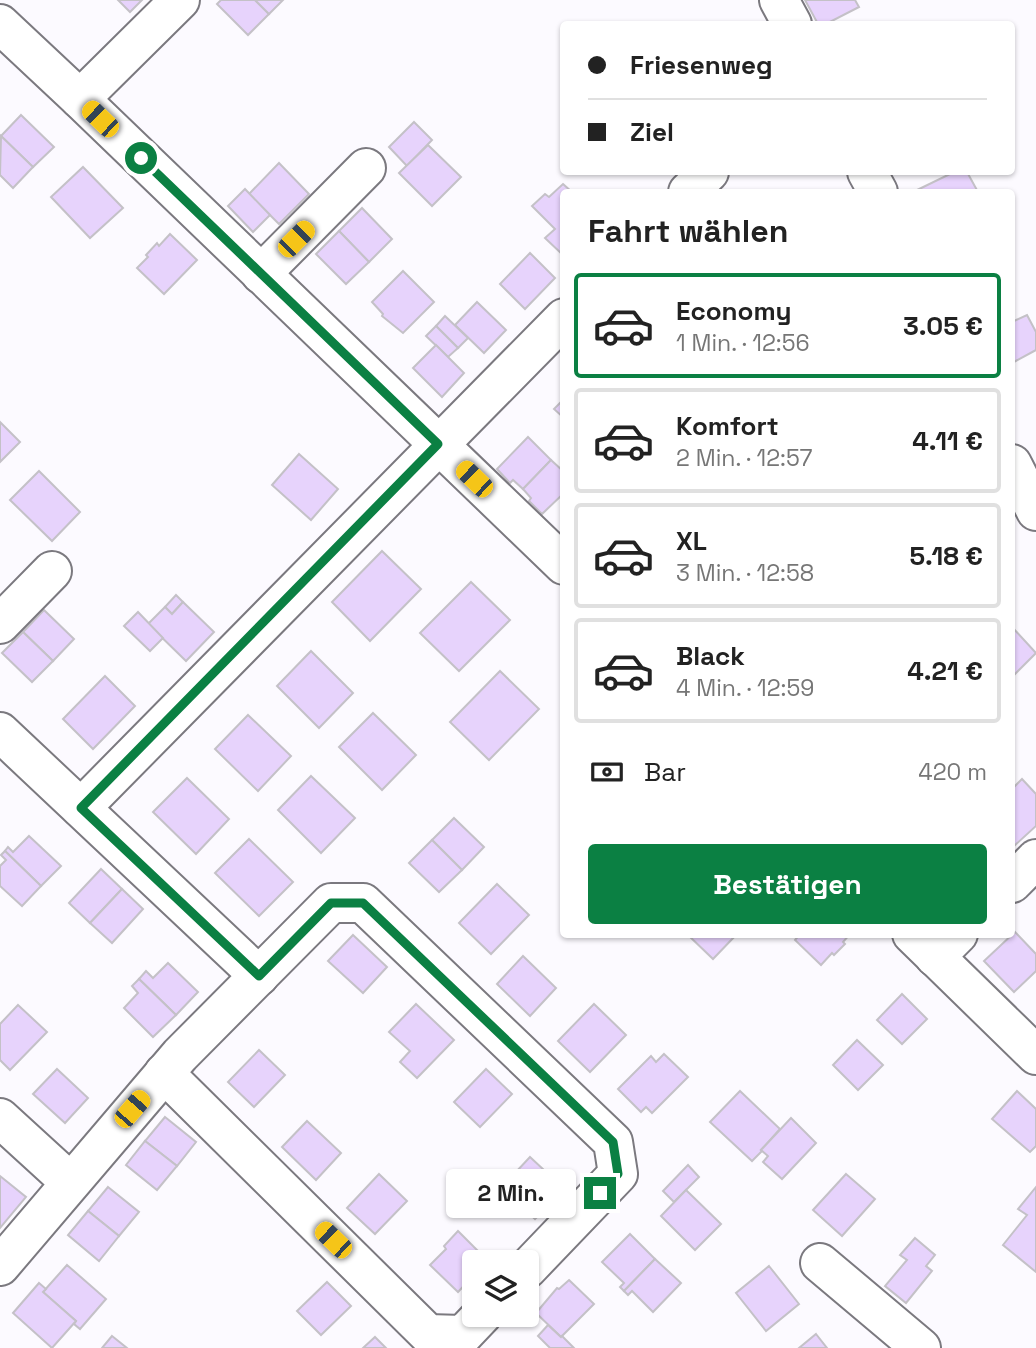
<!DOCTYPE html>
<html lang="de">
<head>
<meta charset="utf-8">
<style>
  :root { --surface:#fff; --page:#f2f2f2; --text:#222; --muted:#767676; --line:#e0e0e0; --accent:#0b8043 }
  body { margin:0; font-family:"Space Grotesk",sans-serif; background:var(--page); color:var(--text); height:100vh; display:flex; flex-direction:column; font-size:26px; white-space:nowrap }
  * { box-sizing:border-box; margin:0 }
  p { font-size:23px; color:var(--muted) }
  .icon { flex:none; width:38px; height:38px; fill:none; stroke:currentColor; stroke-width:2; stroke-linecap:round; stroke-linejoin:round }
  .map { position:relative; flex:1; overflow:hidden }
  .drawer { position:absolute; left:560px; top:189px; width:455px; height:749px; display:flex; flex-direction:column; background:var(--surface); border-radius:7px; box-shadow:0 2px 5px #0004 }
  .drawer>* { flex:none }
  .guide { position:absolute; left:560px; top:21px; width:455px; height:154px; border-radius:7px; box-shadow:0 2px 5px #0004; display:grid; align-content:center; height:154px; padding:0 28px; background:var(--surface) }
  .fabs { position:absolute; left:462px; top:1250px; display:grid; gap:14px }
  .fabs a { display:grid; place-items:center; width:77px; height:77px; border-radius:7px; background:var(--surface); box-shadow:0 2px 5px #0004; font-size:35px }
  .end { position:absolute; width:32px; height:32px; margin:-16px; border:9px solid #0b8043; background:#fff; box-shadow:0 0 0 4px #fff }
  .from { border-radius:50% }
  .bubble { position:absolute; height:49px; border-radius:7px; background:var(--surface); box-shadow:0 2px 5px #0004; font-size:23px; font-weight:800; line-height:49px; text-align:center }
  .car { position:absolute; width:21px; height:42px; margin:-21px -10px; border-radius:9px; box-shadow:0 0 5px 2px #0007; background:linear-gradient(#f5c518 24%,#345 0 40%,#f5c518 0 76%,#345 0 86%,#f5c518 0) }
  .guide b { display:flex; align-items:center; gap:24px; height:66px; font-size:26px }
  .guide b+b { border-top:2px solid var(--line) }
  .guide i { width:18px; height:18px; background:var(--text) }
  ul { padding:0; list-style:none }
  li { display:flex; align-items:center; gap:21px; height:105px; margin:0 14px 10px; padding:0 14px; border:4px solid var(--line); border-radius:7px }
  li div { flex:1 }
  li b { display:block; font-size:26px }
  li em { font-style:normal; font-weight:800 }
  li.on { border-color:var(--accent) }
  li>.icon { width:63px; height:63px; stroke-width:1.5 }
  h2 { padding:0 28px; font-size:32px; line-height:84px }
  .pay { display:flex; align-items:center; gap:18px; height:77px; padding:0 28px; font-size:26px }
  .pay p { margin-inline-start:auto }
  .button { display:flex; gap:14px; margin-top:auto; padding:14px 28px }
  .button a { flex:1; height:80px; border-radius:7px; background:var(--accent); color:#fff; font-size:28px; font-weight:800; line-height:80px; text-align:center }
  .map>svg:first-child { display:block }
</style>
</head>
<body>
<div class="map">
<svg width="1036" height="1348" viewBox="0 0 1036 1348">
  <rect width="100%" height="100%" fill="#fcfaff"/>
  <g fill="#e7d3fc" stroke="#c4c1c7" stroke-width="2">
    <path d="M118,0H142L130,12Z"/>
    <path d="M221,0H255L269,14L248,35L217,4Z"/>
    <path d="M255,0H283L269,14Z"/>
    <path d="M805,0H855L859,7L826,24H818Z"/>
    <path d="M21,115L54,147L33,167L1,136Z"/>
    <path d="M414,122L432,140L407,166L389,147Z"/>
    <path d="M1,136L33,167L13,188L0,175Z"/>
    <path d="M428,145L461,177L432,206L399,173Z"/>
    <path d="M279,163L309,194L279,224L249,194Z"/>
    <path d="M83,167L123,208L90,238L51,197Z"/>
    <path d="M954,172H967L978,192H913Z"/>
    <path d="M563,184L572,192H564V256L545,238L555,229L532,206L545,194L549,197Z"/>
    <path d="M245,189L270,215L253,232L228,206Z"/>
    <path d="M362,208L392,239L369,262L339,231Z"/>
    <path d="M339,231L369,262L346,284L316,254Z"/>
    <path d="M170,234L197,260L164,294L137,268L148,257L146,255L157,243L159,246Z"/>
    <path d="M530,253L555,278L525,309L500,284Z"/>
    <path d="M403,271L434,302L403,333L382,316L383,314L372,302Z"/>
    <path d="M477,302L506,330L484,353L455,325Z"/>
    <path d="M1027,315L1036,332V350L1012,363V322Z"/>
    <path d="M445,316L468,338L458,348L436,326Z"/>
    <path d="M436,326L458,348L448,357L426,336Z"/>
    <path d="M436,345L464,373L442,397L413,368Z"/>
    <path d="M564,399V418L554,409Z"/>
    <path d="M0,422L20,442L0,462Z"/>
    <path d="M528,437L551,460L523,489L513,480L510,483L497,469Z"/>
    <path d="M299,454L338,489L311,520L272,485Z"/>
    <path d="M551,460L564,472V493L542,514L529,501L531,498L523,489Z"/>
    <path d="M39,471L80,512L52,541L10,500Z"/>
    <path d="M382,551L421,589L370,641L332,602Z"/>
    <path d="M471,582L510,620L459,671L420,633Z"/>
    <path d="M176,595L183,602L172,614L165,607Z"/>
    <path d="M183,602L214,632L186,661L148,624L165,607L172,614Z"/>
    <path d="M44,610L74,639L53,661L23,632Z"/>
    <path d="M138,612L163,638L150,651L124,626Z"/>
    <path d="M1012,627L1036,653L1012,677Z"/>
    <path d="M23,632L53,661L32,682L2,653Z"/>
    <path d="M311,651L353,693L319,728L277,686Z"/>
    <path d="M500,671L539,709L489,760L450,722Z"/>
    <path d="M105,676L135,706L93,749L63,719Z"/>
    <path d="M373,713L416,755L382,790L339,747Z"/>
    <path d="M248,715L291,756L258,791L215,749Z"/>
    <path d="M311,776L355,818L321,853L278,810Z"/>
    <path d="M187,778L229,819L196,854L153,812Z"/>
    <path d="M1022,779L1036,794V826L1013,847L1012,844V789Z"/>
    <path d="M454,818L484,847L462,870L432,840Z"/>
    <path d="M29,836L61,866L41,886L5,851L8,847L13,852Z"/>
    <path d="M249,839L293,882L259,916L215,873Z"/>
    <path d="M432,840L462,870L439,892L409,863Z"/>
    <path d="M5,851L41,886L22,906L0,886V866L6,860L1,855Z"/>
    <path d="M101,869L122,889L90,923L69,903Z"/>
    <path d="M497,884L529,915L491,954L459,923Z"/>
    <path d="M122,889L143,909L112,943L90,923Z"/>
    <path d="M1015,932L1036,954V971L1014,992L984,961Z"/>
    <path d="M687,934H736V935L713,959Z"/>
    <path d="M800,934H850L843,942L845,944L834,955L832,953L821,965L795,940Z"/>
    <path d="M353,935L387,967L363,993L328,961Z"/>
    <path d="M523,956L556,988L530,1016L497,984Z"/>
    <path d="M168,963L198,992L176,1015L139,979L146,971L153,978Z"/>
    <path d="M139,979L176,1015L153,1037L124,1008L138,993L132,986Z"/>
    <path d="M902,994L927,1019L902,1044L877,1020Z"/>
    <path d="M416,1004L454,1040L417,1078L400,1062L410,1051L389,1032Z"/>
    <path d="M594,1004L626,1035L590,1072L558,1041Z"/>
    <path d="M18,1005L47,1032L10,1070L0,1060V1024Z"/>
    <path d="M857,1040L883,1065L858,1090L833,1065Z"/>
    <path d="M259,1050L285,1075L254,1107L228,1082Z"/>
    <path d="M664,1054L688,1077L652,1113L646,1107L641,1112L618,1089L651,1056L656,1062Z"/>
    <path d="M57,1069L88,1098L65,1123L33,1094Z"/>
    <path d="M486,1069L512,1094L480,1127L454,1102Z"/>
    <path d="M740,1091L780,1129L761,1150L762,1151L752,1161L710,1122Z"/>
    <path d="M1017,1091L1036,1109V1146L1030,1152L992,1119Z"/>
    <path d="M165,1117L196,1142L177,1166L145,1141Z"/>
    <path d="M791,1118L816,1143L782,1179L763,1162L768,1156L761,1150Z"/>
    <path d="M307,1121L341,1153L316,1180L282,1147Z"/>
    <path d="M145,1141L177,1166L157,1190L126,1165Z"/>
    <path d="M530,1157L559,1184L541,1203L546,1208L535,1219L502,1187Z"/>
    <path d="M688,1165L699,1177L674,1202L663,1191Z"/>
    <path d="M379,1174L407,1201L375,1234L347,1208Z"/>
    <path d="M846,1174L875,1199L842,1236L813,1210Z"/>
    <path d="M0,1176L26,1197L0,1228Z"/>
    <path d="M108,1187L139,1212L119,1236L88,1211Z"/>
    <path d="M1036,1187V1272L1003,1245L1027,1215L1018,1209Z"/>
    <path d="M686,1190L721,1224L695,1250L661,1216Z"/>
    <path d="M88,1211L119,1236L99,1261L68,1235Z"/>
    <path d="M458,1231L479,1252L476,1255L483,1262H474V1275L458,1292L430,1265L446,1249L444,1246Z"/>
    <path d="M630,1234L655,1259L624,1291L620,1287L624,1283L602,1262Z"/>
    <path d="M915,1238L935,1255L926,1266L932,1271L906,1303L885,1286L907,1260L900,1255Z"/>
    <path d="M655,1259L681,1283L653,1312L632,1291L628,1295L624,1291Z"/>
    <path d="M67,1265L106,1299L80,1329L74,1324L76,1321L43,1292Z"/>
    <path d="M769,1266L799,1304L766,1331L736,1293Z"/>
    <path d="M569,1280L594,1304L561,1337L536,1313L557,1288L559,1289Z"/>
    <path d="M327,1282L351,1306L321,1335L297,1311Z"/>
    <path d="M39,1283L46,1289L43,1292L76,1321L52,1348L13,1313Z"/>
    <path d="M548,1325L561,1337L562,1336L574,1348H550L538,1336Z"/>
    <path d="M816,1334L827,1348H799Z"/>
    <path d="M112,1336L127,1348H102Z"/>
    <path d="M375,1337L386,1348H363Z"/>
  </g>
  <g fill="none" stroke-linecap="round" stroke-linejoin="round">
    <g stroke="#7b797f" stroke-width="42">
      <g id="minor">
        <path d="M779,0L792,24"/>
        <path d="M0,24L80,99L564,565"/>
        <path d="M80,99L180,0"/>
        <path d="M867,172L878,192"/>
        <path d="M688,192L709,172"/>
        <path d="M261,274L366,168"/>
        <path d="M1012,464L1036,511"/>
        <path d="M0,624L52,571"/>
        <path d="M0,732L259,976"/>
        <path d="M81,808L564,318"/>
        <path d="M1012,883L1036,859"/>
        <path d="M912,934L1036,1055"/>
        <path d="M935,957L958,934"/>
        <path d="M164,1073L428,1334L463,1335L483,1314"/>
        <path d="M0,1118L70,1182"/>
        <path d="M820,1263L921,1348"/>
        <path d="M0,1266L180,1055L331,903H363L613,1142L618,1174L527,1269"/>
      </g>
    </g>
    <use href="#minor" stroke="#fff" stroke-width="38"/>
  </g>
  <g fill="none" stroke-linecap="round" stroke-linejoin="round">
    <path stroke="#0b8043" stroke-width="9" d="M141,158L438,444L81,808L259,976L331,903H363L613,1142L618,1174L600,1193"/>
  </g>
</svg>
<div class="fabs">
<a><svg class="icon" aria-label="layers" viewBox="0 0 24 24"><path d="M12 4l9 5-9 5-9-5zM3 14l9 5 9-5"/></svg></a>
</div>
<i class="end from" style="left:141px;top:158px"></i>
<i class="end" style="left:600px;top:1193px"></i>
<div class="bubble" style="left:446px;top:1169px;width:130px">2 Min.</div>
<i class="car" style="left:100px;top:119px;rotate:314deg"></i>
<i class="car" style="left:296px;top:239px;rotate:45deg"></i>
<i class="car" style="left:474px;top:479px;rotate:314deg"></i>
<i class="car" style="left:132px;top:1109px;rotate:41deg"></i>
<i class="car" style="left:333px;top:1240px;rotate:314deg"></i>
<div class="guide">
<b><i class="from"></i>Friesenweg</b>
<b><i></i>Ziel</b>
</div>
<section class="drawer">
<h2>Fahrt wählen</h2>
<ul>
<li class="on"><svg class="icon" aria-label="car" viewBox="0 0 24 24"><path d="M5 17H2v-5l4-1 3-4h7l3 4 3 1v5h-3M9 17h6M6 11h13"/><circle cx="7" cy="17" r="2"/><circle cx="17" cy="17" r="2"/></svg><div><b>Economy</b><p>1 Min. · 12:56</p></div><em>3.05 €</em></li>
<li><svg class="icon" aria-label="car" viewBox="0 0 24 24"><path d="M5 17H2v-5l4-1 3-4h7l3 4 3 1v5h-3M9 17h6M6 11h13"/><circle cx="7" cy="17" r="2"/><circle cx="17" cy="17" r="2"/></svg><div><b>Komfort</b><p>2 Min. · 12:57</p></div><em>4.11 €</em></li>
<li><svg class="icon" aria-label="car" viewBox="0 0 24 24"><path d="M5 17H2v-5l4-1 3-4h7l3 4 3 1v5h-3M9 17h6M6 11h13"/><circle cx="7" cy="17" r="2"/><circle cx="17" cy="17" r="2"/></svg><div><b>XL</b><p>3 Min. · 12:58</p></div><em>5.18 €</em></li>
<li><svg class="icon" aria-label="car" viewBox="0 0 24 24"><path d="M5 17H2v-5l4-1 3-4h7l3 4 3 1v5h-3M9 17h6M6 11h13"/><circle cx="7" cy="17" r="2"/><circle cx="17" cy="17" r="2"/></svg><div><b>Black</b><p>4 Min. · 12:59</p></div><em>4.21 €</em></li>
</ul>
<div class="pay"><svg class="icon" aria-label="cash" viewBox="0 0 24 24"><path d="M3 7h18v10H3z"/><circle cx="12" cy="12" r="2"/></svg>Bar<p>420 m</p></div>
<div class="button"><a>Bestätigen</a></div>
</section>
</div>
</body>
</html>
